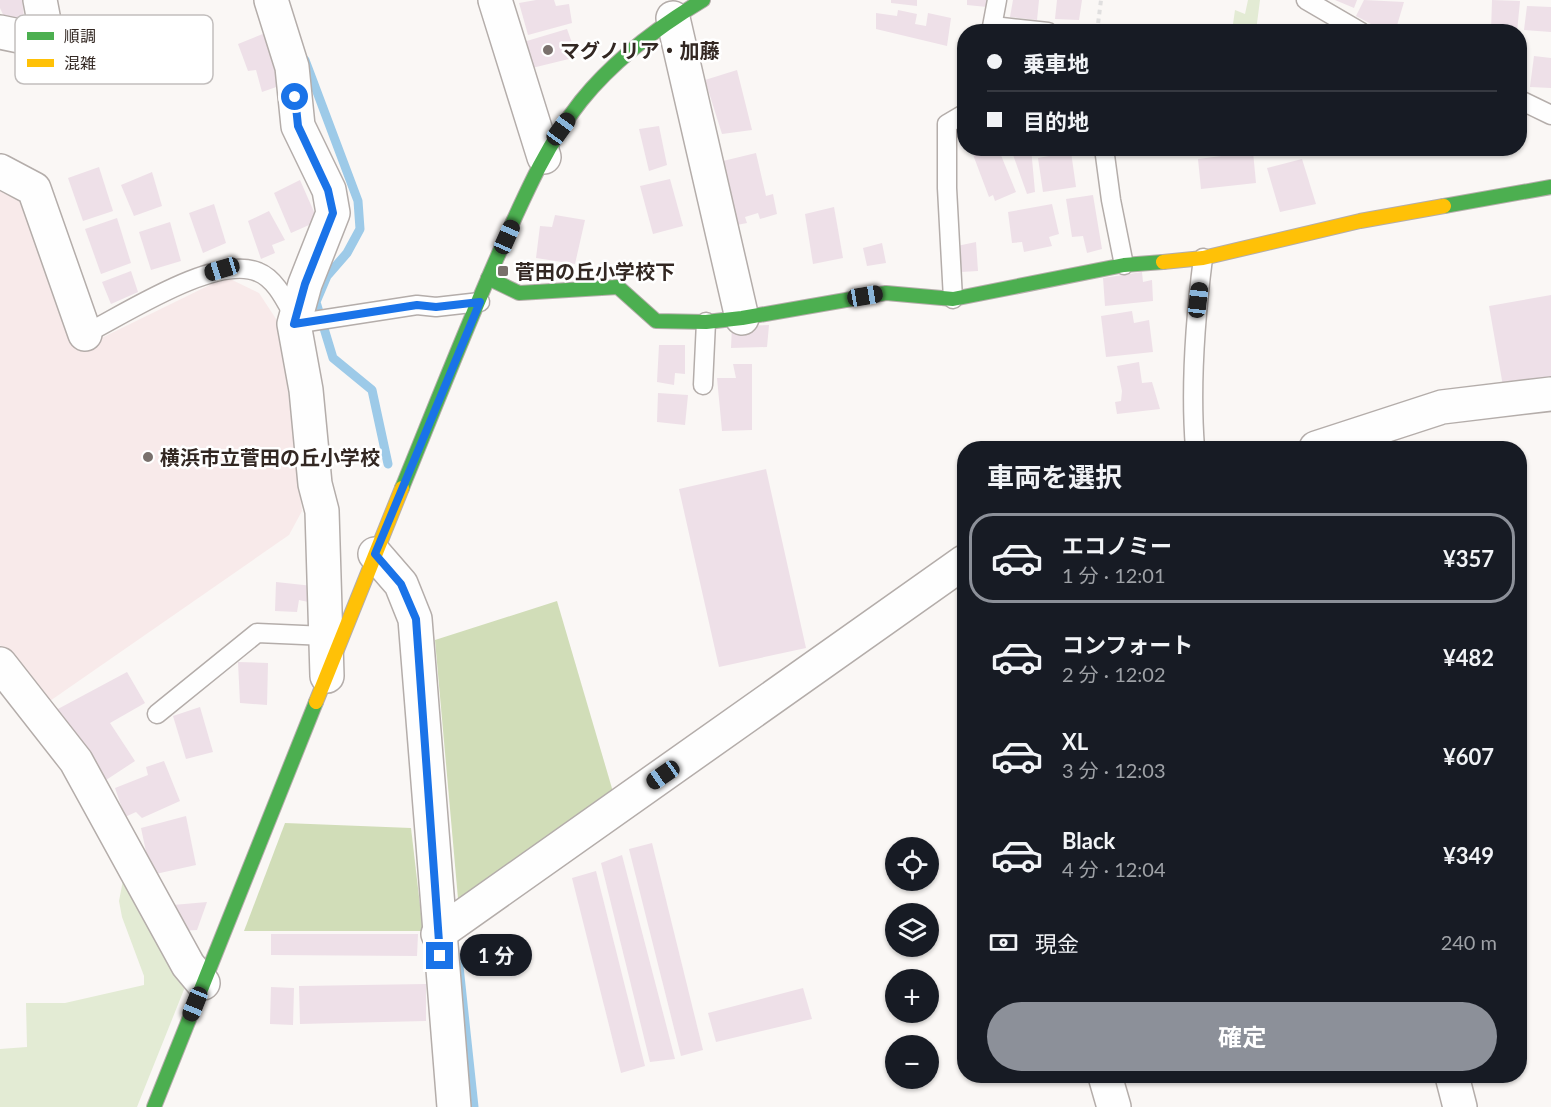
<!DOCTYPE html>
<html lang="ja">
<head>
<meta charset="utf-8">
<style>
  :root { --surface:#171b24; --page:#20242c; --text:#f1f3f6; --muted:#9ea1a6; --line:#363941; --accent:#8c9099 }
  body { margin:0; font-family:Lato,"Noto Sans JP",sans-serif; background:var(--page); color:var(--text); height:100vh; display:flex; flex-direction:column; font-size:22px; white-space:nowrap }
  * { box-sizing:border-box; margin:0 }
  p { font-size:20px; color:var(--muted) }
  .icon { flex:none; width:33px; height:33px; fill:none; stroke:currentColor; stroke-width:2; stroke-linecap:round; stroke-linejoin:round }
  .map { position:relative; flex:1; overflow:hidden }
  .sheet { position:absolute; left:957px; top:441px; width:570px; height:642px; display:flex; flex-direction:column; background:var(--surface); border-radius:24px; box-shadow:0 2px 4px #0004 }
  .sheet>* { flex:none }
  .top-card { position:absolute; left:957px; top:24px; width:570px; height:132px; border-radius:24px; box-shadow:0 2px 4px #0004; display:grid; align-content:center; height:132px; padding:0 30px; background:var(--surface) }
  .tools { position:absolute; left:885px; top:837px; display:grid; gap:12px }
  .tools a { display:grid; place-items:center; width:54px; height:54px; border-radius:50%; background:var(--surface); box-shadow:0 2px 4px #0004; font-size:30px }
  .end { position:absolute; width:27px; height:27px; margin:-14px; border:8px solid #1a73e8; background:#fff; box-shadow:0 0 0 3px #fff }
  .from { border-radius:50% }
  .bubble { position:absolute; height:42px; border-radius:21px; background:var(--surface); box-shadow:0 2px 4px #0004; font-size:20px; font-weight:700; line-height:42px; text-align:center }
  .car { position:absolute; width:18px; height:36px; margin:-18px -9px; border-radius:8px; box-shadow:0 0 4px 2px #0007; background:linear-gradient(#222 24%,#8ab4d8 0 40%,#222 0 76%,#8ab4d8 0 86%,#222 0) }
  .top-card b { display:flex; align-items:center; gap:21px; height:57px; font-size:22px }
  .top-card b+b { border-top:2px solid var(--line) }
  .top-card i { width:15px; height:15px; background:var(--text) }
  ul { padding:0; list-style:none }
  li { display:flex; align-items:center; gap:18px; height:90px; margin:0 12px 9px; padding:0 18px; border:3px solid transparent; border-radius:24px }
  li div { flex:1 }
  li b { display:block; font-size:22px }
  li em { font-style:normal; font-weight:700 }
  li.selected { border-color:var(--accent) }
  li>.icon { width:54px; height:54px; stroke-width:1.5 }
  h2 { padding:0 30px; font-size:27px; line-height:72px }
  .pay { display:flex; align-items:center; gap:15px; height:66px; padding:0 30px; font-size:22px }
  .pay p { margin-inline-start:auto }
  .button { display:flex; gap:12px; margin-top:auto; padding:12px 30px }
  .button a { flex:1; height:69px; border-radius:36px; background:var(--accent); color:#fff; font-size:24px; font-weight:700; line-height:69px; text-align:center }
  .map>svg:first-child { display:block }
</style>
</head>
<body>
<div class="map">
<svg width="1551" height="1107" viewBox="0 0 1551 1107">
  <rect width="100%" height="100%" fill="#faf7f5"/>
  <path fill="#f8eaea" d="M0,180L26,194L81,348L226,277L259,293L280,325L302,511L289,535L47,703L0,645Z"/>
  <g fill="#e3ebd4">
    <path d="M1248,0H1260L1256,31H1232L1235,10L1245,14Z"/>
    <path d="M124,875L185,987L137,1107H0V1049L27,1047L26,1003H65L144,985V976L122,917L119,901Z"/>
  </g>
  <g fill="#d1ddb8">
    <path d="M557,601L616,802L459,910L435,640Z"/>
    <path d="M285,823L411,828L423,931H244Z"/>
  </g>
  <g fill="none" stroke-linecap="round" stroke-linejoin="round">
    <g stroke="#9dcae8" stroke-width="9">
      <path d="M305,60L358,201L360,229L347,253L327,276L316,302L333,358L372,390L388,464"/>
      <path d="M458,957L474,1107"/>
    </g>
  </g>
  <g fill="#eee0e8">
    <path d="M0,0H22L24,17L6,21L0,8Z"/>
    <path d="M536,0H554L556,6L569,4L572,23L528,35L519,3Z"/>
    <path d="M891,0H917V6L891,3Z"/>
    <path d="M967,0H988L987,7L967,5Z"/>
    <path d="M1013,0H1039L1037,20L1010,17Z"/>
    <path d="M1057,0H1082L1079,20L1055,19Z"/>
    <path d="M1335,0H1357L1354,8Z"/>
    <path d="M1364,0L1404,2L1395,32H1386L1356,16Z"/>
    <path d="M1492,0L1520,1L1517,32H1491Z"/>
    <path d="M1527,6L1551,7V32L1524,30Z"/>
    <path d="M898,10L917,14L915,24L926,26L928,13L951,18L947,46L876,29V13L897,16Z"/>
    <path d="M567,29L577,57L528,69L520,43Z"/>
    <path d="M265,33L282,85L262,92L256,70L248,71L238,44Z"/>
    <path d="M1520,42H1521L1524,78H1520Z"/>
    <path d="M1534,56L1551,58V88L1530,87Z"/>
    <path d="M737,70L752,130L722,134L705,80Z"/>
    <path d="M659,126L667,165L649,171L639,129Z"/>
    <path d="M980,148H998L1016,192L995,201L993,195L989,197L972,152Z"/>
    <path d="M1031,148L1035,192L1027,194L1012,152Z"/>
    <path d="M1071,152L1076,187L1043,192L1038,158Z"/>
    <path d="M1253,152L1256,183L1201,189L1198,159Z"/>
    <path d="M756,153L766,196L773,194L777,214L760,219L758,213L745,217L747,223L737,225L723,161Z"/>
    <path d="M1302,159L1316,204L1280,212L1267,168Z"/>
    <path d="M99,167L113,211L83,221L68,178Z"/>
    <path d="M152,172L162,206L134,216L121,185Z"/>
    <path d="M670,179L683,226L653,234L640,186Z"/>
    <path d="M300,180L318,221L291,233L274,193Z"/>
    <path d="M1093,195L1102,249L1087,253L1083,236L1072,237L1066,199Z"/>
    <path d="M214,204L226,243L203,253L189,213Z"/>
    <path d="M1052,204L1059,234L1049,237L1052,246L1024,252L1022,242L1012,243L1008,212Z"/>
    <path d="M834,207L843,258L813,264L805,214Z"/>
    <path d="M269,211L285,240L272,245L275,253L261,259L248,221Z"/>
    <path d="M555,215L585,220L575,264L536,258L540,226L552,227Z"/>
    <path d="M117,218L131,263L101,274L85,229Z"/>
    <path d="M170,222L181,261L151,270L139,232Z"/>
    <path d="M976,242L978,271L961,272L957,246Z"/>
    <path d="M882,243L886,263L867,266L863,248Z"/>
    <path d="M131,271L138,292L111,304L102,282Z"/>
    <path d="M1142,272L1143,282L1152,280L1153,301L1105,306L1103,278Z"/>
    <path d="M1551,295V378L1503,386L1489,306Z"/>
    <path d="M1132,311L1134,323L1149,320L1153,352L1106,357L1101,316Z"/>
    <path d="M769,325L767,347L731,348L732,326Z"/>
    <path d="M659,345H685V374L675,373L674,385L657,382Z"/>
    <path d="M1139,362L1142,383L1152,382L1160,409L1117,414L1115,402L1121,401L1122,391L1117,366Z"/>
    <path d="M733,364H752V430L722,431L717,378H736Z"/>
    <path d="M658,393L688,395L685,425L657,422Z"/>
    <path d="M766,469L806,648L719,667L679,489Z"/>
    <path d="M276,582L313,586V603L299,600L297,612L275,611Z"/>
    <path d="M238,662L268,663L267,705L240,703Z"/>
    <path d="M127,672L145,703L110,723L135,761L103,782L56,710Z"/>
    <path d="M200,707L213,752L186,759L173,716Z"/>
    <path d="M164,761L180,801L142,818L136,812L125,817L115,788L148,775L146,767Z"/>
    <path d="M186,816L196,865L151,875L141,828Z"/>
    <path d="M652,843L703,1050L681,1056L629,849Z"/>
    <path d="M622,855L675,1059L650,1062L601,863Z"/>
    <path d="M596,871L645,1066L621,1073L572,878Z"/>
    <path d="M207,902L197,930L181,931L173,905Z"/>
    <path d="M271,934H418L417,956L271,955Z"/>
    <path d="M426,984V1021L300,1024L299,986Z"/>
    <path d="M271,987L294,988L293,1025L270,1024Z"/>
    <path d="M803,988L812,1019L716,1042L708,1013Z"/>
  </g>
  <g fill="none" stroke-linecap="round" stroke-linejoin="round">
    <g stroke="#b4adaa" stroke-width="21">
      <g id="lane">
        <path d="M1306,0L1361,32"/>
        <path d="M993,26L1048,32"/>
        <path d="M991,32L997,0"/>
        <path d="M1520,100L1551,115"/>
        <path d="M1104,148L1111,200L1124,265"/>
        <path d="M953,299L947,188V124L964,114"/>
        <path d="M294,324L417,305L436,307L480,302"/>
        <path d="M85,334C125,314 216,254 258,272C276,279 286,302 295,318"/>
        <path d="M703,385L706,322"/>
        <path d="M1195,448C1190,385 1195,321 1203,258"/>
        <path d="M157,714L257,633L326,636"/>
      </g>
    </g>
    <g stroke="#b4adaa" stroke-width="36">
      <g id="street">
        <path d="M271,0L292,67L298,126L329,190L333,213L305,284L294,324L306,390L315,484L322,511L327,676"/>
        <path d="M495,0L544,157"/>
        <path d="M673,18L742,318"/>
        <path d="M0,32L48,42L40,0"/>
        <path d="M0,171L34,189L85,334"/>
        <path d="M1316,448L1442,407L1551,394"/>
        <path d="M375,554L401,584L415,619L454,1107"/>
        <path d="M0,664L76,761L188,965L203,983"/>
        <path d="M438,934L964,562"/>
        <path d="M1105,1076L1114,1107"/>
        <path d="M1452,1076L1460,1107"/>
      </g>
    </g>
    <g stroke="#b4adaa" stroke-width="16">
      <g id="fast">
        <path d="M1444,206L1551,187"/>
        <path d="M488,278L519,293L618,287L656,321L706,322L742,318L886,293L953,299L1124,265L1163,262"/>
        <path d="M402,488C435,407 467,325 503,244C525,195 547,144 581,101C614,60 658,27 703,0"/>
        <path d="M154,1107L316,702"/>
      </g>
    </g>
    <g stroke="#b4adaa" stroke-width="16">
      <g id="slow">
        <path d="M1163,262L1203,258L1360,221L1444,206"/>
        <path d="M316,702L402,488"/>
      </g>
    </g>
    <path stroke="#e0dfdf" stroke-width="4" stroke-dasharray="4.5 4.5" stroke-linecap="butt" d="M1097,32L1101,0"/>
    <use href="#lane" stroke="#fefefe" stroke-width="18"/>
    <use href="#street" stroke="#fefefe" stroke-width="33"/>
    <use href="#fast" stroke="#4caf50" stroke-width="14"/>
    <use href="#slow" stroke="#ffc107" stroke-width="14"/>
  </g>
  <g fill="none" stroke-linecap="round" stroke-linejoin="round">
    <path stroke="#1a73e8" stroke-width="8" d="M295,97L298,126L328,190L333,213L305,284L294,324L417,305L436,307L480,302L375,554L401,584L416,619L440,956"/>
  </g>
  <g fill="#79706c" stroke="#fff" stroke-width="2">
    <circle cx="548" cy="50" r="6"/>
    <rect x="497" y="265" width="12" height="12" rx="3"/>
    <circle cx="148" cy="457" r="6"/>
  </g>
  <g text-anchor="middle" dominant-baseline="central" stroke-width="5" stroke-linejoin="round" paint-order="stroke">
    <g font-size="20" font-weight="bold" fill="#332823" stroke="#fff" text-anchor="start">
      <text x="560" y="50">マグノリア・加藤</text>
      <text x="515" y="271">菅田の丘小学校下</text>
      <text x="160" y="457">横浜市立菅田の丘小学校</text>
    </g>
  </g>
  <rect x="15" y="15" width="198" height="69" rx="9" fill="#fff" stroke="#c2bebd" stroke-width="1.5"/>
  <rect x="27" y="32" width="27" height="8" fill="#4caf50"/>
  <rect x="27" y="59" width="27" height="8" fill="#ffc107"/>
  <g font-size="16" fill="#332823">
    <text x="64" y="42">順調</text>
    <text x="64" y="69">混雑</text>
  </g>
</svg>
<div class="tools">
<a><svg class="icon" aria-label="locate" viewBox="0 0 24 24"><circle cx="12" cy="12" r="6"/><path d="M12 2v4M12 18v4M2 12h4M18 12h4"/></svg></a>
<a><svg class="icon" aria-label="layers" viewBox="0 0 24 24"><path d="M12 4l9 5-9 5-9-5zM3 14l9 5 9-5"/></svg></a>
<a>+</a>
<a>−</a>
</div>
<i class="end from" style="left:295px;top:97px"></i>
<i class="end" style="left:440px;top:956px"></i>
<div class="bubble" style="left:460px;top:934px;width:72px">1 分</div>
<i class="car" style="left:561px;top:129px;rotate:36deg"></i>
<i class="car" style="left:507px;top:237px;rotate:24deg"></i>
<i class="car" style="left:222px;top:269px;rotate:253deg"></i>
<i class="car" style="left:865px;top:296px;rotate:80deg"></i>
<i class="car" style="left:1198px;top:300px;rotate:7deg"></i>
<i class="car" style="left:663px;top:775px;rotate:235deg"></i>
<i class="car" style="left:195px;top:1004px;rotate:202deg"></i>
<div class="top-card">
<b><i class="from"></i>乗車地</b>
<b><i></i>目的地</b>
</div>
<section class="sheet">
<h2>車両を選択</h2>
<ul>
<li class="selected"><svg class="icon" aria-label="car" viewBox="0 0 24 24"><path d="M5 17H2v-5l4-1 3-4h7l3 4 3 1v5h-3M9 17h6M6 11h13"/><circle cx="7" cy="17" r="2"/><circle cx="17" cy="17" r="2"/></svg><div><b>エコノミー</b><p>1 分 · 12:01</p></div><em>¥357</em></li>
<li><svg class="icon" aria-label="car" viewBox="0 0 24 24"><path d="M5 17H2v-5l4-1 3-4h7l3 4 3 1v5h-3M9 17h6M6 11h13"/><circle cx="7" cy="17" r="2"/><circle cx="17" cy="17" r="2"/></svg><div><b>コンフォート</b><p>2 分 · 12:02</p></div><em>¥482</em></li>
<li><svg class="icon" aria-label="car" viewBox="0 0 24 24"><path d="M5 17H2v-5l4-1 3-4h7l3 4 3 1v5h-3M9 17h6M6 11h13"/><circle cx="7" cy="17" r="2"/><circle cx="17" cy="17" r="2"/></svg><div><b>XL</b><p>3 分 · 12:03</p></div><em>¥607</em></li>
<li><svg class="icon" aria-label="car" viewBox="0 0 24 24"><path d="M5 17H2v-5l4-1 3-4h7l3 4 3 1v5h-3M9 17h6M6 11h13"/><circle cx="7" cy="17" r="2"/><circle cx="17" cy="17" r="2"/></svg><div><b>Black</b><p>4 分 · 12:04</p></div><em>¥349</em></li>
</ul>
<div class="pay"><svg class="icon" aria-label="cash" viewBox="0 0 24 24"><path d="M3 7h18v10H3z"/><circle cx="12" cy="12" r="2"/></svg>現金<p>240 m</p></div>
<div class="button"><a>確定</a></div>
</section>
</div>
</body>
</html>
